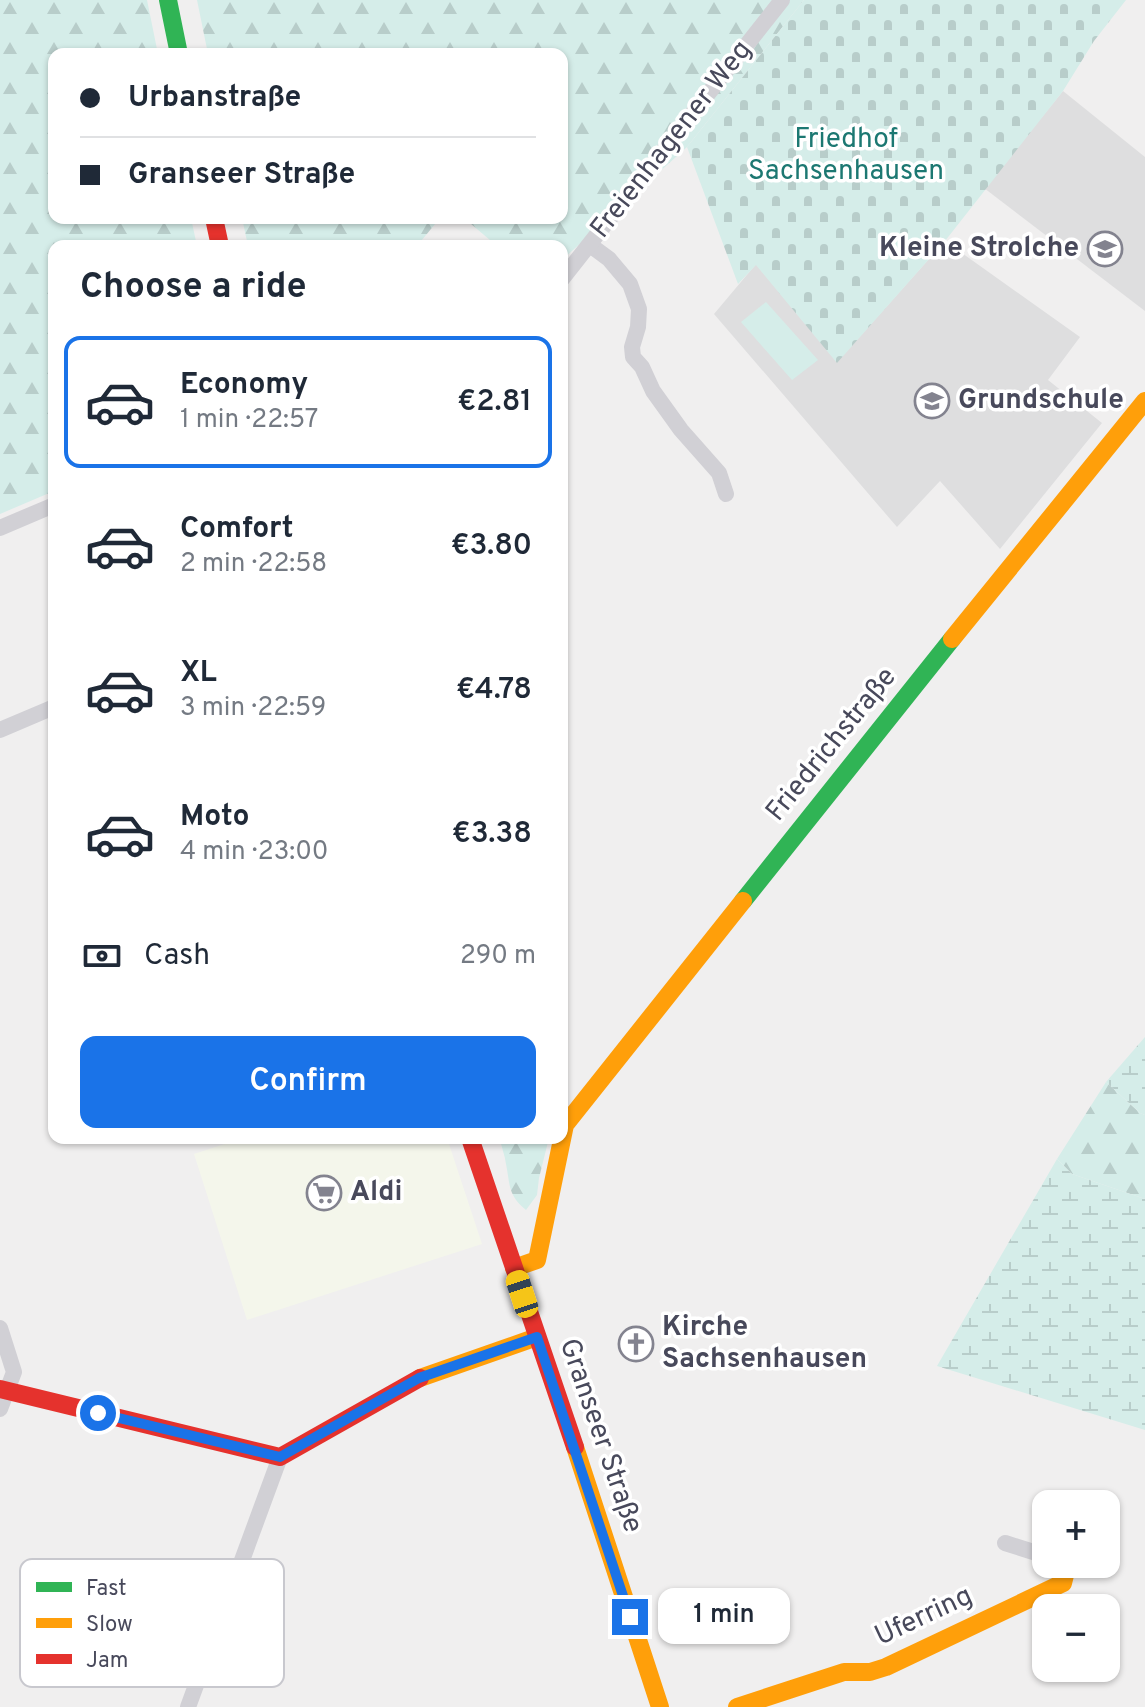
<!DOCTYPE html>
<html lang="en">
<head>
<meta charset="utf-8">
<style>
  :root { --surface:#fff; --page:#f2f2f3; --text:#1f2937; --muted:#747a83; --line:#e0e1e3; --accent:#1a73e8 }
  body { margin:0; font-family:Overpass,sans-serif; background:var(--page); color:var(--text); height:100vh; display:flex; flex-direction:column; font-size:30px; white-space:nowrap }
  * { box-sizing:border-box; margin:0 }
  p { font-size:26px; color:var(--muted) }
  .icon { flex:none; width:44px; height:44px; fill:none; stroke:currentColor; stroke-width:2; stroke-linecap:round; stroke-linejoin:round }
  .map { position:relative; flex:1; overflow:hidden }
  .panel { position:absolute; left:48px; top:240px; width:520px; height:904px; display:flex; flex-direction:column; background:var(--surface); border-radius:16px; box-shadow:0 2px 6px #0004 }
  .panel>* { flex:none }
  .banner { position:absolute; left:48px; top:48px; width:520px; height:176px; border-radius:16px; box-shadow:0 2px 6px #0004; display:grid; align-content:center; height:176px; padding:0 32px; background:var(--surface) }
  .controls { position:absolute; left:1032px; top:1490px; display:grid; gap:16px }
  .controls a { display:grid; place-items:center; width:88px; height:88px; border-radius:16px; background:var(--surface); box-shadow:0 2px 6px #0004; font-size:40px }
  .end { position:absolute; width:36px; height:36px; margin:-18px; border:10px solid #1a73e8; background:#fff; box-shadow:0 0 0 4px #fff }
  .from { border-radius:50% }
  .bubble { position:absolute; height:56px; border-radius:16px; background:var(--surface); box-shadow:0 2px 6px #0004; font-size:26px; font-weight:600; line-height:56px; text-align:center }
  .car { position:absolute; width:24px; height:48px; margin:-24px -12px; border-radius:10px; box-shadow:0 0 6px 2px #0007; background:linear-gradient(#f5c518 24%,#345 0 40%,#f5c518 0 76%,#345 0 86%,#f5c518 0) }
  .banner b { display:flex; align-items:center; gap:28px; height:76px; font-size:30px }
  .banner b+b { border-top:2px solid var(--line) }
  .banner i { width:20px; height:20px; background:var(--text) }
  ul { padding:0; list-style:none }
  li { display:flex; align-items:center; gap:24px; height:132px; margin:0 16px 12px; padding:0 16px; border:4px solid transparent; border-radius:16px }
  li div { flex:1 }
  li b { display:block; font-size:30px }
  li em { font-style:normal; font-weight:600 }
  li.selected { border-color:var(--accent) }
  li>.icon { width:72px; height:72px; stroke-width:1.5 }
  h2 { padding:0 32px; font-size:36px; line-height:96px }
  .pay { display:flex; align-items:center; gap:20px; height:88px; padding:0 32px; font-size:30px }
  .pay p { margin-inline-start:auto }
  .cta { display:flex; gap:16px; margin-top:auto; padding:16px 32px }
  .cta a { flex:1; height:92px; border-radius:16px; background:var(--accent); color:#fff; font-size:32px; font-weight:600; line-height:92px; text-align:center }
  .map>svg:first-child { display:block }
</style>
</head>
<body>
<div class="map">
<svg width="1145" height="1707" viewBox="0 0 1145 1707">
  <defs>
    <pattern id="forest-firs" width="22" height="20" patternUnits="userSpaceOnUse" patternTransform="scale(2)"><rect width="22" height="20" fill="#d5ede9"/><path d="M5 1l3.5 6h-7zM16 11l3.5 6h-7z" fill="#b8cdca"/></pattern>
    <pattern id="wetland-marsh" width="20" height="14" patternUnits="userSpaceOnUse" patternTransform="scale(2)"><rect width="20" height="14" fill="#d5ede9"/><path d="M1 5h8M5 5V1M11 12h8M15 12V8" fill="none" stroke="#b8cdca"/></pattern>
    <pattern id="cemetery-stones" width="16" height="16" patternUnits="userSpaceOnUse" patternTransform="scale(2)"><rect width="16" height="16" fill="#d5ede9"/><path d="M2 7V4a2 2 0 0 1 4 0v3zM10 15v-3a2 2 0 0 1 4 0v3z" fill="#b8cdca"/></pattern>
  </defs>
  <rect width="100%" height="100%" fill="#f0efef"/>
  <path fill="#f4f6eb" d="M243,1138H447L482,1244L247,1320L194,1154Z"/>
  <g fill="#dededf">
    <path d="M1063,91L1145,157V311L984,188Z"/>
    <path d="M945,241L1080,337L1048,380L1102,423L1000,549L940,481L897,527L714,314L756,264L837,362Z"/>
  </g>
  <g fill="url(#forest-firs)">
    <path d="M0,0H147L158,54H54V218H191L197,246H54V491L0,514Z"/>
    <path d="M197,0H804L687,147L562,260V246H497L464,218H562V54H208Z"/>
    <path d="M242,218H440L417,246H248Z"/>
    <path d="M1106,1082L1140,1113L1145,1115V1199L1072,1174L1057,1159Z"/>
    <path d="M500,1138H549L539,1178L537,1195L526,1210C508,1196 510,1184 506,1164C505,1155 501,1147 500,1138Z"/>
  </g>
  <g fill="url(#wetland-marsh)">
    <path d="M1145,1037V1115L1140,1113L1106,1082Z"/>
    <path d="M1057,1159L1072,1174L1145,1199V1430L937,1366Z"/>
  </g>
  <path fill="url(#cemetery-stones)" d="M804,0H1126L1094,41L1063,91L945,241L837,363L756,265L738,284L687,147Z"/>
  <path fill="#d5ede9" d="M766,302L818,360L792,380L741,322Z"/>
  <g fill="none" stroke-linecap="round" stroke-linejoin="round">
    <g stroke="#d1d0d5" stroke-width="16">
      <path d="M590,245L609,259L630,284L639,309L638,327L632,347L633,357L642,367L653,391L681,430L719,473L726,494"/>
      <path d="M562,279L782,0"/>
      <path d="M0,528L54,505"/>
      <path d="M0,730L54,707"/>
      <path d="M0,1328L14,1372L0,1409"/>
      <path d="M1005,1543L1046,1556"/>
      <path d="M188,1707L280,1457"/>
    </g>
    <g stroke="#30b455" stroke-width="18">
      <path d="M168,0L179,54"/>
      <path d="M743,901L952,639"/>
    </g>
    <g stroke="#ff9f0a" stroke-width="18">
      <path d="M952,639L1145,401"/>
      <path d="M514,1268L537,1260L565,1125L743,901"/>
      <path d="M420,1378L537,1337"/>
      <path d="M575,1447L660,1707"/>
      <path d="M737,1707L844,1672H870L886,1667L1063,1583L1066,1571L1061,1564"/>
    </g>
    <g stroke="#e5322d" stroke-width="18">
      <path d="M214,218L220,246"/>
      <path d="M470,1138L575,1447"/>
      <path d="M0,1389L280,1457L420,1378"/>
    </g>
  </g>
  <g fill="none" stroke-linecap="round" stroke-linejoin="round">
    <path stroke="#1a73e8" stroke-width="10" d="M98,1413L280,1457L419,1378L537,1337L630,1617"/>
  </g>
  <defs>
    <g id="school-ring" transform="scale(1.8)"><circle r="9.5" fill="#fff" stroke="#83838f" stroke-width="1.5"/><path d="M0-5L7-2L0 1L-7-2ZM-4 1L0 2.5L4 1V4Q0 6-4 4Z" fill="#83838f"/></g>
    <g id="supermarket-ring" transform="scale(1.8)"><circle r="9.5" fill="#fff" stroke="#83838f" stroke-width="1.5"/><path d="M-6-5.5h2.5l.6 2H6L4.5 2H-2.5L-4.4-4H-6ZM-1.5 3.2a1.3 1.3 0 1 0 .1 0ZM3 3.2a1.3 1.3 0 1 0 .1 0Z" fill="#83838f"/></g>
    <g id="church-ring" transform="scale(1.8)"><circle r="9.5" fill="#fff" stroke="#83838f" stroke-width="1.5"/><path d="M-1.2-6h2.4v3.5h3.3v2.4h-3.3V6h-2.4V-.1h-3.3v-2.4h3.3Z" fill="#83838f"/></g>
  </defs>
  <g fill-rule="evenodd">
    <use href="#school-ring" x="1105" y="249"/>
    <use href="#school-ring" x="932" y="401"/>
    <use href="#supermarket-ring" x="324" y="1193"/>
    <use href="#church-ring" x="636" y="1344"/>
  </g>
  <g text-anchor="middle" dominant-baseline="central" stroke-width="7" stroke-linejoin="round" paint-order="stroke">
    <g font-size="28" fill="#48495b" stroke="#fff">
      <text transform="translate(672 140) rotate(-52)">Freienhagener Weg</text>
      <text transform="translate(832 745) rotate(-51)">Friedrichstraße</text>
      <text transform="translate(600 1436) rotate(71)">Granseer Straße</text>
      <text transform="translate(924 1617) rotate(-25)">Uferring</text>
    </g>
    <g font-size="28" fill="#1c7872" stroke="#fff">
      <text x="846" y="140">Friedhof<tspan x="846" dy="32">Sachsenhausen</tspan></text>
    </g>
    <g font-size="28" font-weight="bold" fill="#48495b" stroke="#fff" text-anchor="start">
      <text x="1079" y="249" text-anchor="end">Kleine Strolche</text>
      <text x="958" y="401">Grundschule</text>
      <text x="350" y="1193">Aldi</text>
      <text x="662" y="1328">Kirche<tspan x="662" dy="32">Sachsenhausen</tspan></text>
    </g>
  </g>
  <rect x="20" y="1559" width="264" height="128" rx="12" fill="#fff" stroke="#c8c8ce" stroke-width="2"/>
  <rect x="36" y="1582" width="36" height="10" fill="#30b455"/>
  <rect x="36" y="1618" width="36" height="10" fill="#ff9f0a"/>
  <rect x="36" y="1654" width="36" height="10" fill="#e5322d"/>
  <g font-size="22" fill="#48495b">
    <text x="86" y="1595">Fast</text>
    <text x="86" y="1631">Slow</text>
    <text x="86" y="1667">Jam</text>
  </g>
</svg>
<div class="controls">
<a>+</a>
<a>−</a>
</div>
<i class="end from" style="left:98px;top:1413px"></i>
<i class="end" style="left:630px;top:1617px"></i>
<div class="bubble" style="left:658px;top:1588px;width:132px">1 min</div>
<i class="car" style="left:522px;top:1294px;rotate:342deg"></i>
<div class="banner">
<b><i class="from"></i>Urbanstraße</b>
<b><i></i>Granseer Straße</b>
</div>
<section class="panel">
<h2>Choose a ride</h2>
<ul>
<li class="selected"><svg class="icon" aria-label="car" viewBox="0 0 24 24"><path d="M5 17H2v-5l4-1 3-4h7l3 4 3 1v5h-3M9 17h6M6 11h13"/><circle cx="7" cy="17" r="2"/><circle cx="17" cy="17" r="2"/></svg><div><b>Economy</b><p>1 min · 22:57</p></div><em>€2.81</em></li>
<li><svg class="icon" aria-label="car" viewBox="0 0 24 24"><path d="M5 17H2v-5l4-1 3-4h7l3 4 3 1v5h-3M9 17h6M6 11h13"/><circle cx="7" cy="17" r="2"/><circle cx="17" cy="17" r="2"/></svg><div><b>Comfort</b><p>2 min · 22:58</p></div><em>€3.80</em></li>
<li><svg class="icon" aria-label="car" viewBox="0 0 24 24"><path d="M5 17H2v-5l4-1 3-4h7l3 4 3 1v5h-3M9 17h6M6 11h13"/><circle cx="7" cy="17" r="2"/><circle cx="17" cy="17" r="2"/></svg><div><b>XL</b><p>3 min · 22:59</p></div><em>€4.78</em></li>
<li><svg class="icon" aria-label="car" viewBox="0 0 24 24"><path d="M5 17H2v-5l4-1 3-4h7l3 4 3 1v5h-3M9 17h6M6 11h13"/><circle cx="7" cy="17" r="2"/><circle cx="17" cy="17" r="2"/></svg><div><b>Moto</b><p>4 min · 23:00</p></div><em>€3.38</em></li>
</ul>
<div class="pay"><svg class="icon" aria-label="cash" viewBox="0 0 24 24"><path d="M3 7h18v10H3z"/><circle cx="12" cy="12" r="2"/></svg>Cash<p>290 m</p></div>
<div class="cta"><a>Confirm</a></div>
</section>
</div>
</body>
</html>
